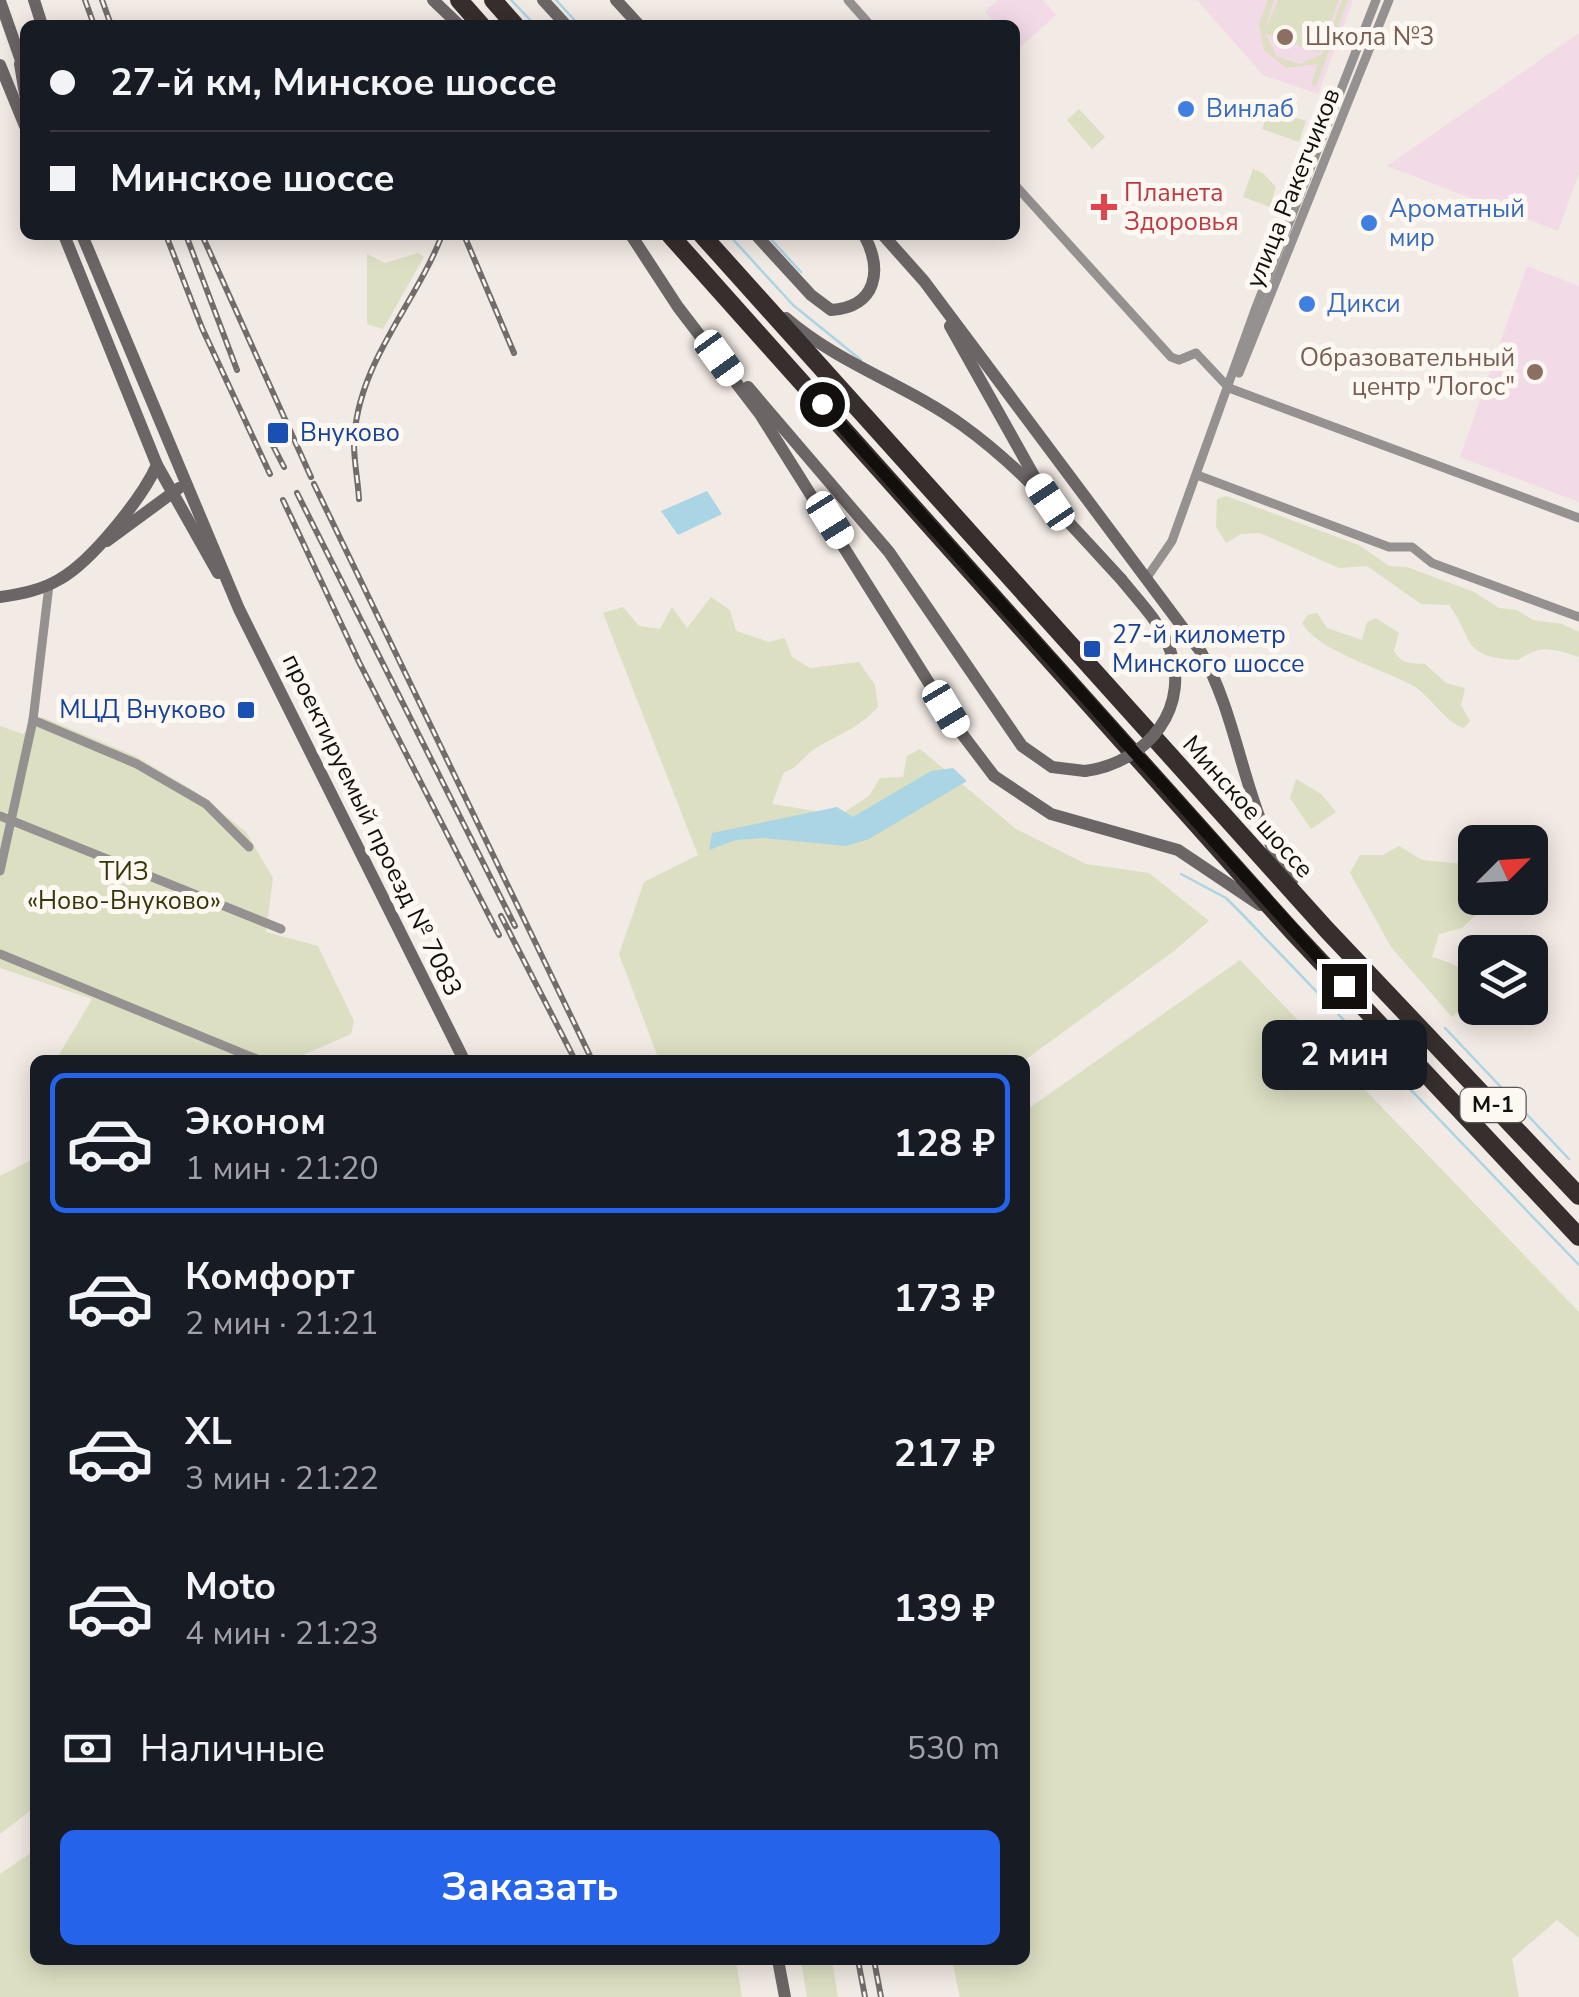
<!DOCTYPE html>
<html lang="ru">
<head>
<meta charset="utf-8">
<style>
  :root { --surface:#171b24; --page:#242831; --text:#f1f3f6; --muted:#9ea1a6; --line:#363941; --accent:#2563eb }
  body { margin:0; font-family:"Nunito Sans",sans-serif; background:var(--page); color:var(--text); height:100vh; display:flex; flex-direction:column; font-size:38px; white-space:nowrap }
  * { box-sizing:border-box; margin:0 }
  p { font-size:32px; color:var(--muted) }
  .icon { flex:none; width:55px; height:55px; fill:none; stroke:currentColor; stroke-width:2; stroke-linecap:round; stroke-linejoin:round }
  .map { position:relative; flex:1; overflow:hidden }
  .side { position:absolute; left:30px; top:1055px; width:1000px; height:910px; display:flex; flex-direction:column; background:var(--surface); border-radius:15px; box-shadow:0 5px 25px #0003 }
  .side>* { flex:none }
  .guide { position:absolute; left:20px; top:20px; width:1000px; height:220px; border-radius:15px; box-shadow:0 5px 25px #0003; display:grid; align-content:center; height:220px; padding:0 30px; background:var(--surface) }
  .needle { width:65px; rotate:66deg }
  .fabs { position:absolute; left:1458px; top:825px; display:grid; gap:20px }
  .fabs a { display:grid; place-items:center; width:90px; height:90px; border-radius:15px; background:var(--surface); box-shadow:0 5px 25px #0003; font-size:50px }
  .end { position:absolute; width:45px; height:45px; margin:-22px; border:12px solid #120f0d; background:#fff; box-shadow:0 0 0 5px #fff }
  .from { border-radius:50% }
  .bubble { position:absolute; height:70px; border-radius:15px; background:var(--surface); box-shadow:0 5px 25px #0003; font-size:32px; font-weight:700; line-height:70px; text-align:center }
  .car { position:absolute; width:30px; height:60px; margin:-30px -15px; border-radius:12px; box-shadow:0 0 8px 2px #0007; background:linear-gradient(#fff 24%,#345 0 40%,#fff 0 76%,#345 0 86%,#fff 0) }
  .guide b { display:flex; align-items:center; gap:35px; height:95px; font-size:38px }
  .guide b+b { border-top:2px solid var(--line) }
  .guide i { width:25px; height:25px; background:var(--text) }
  ul { padding:18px 0 0; list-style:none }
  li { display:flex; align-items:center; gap:30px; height:140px; margin:0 20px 15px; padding:0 10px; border:5px solid transparent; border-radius:15px }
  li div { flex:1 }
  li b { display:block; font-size:38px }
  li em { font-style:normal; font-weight:700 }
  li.current { border-color:var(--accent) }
  li>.icon { width:90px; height:90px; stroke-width:1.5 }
  .pay { display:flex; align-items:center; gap:25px; height:110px; padding:0 30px; font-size:38px }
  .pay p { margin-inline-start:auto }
  .cta { display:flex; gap:20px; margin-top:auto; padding:20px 30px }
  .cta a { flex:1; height:115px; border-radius:15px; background:var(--accent); color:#fff; font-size:40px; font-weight:700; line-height:115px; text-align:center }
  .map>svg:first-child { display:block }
</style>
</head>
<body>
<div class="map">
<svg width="1579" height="1997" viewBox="0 0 1579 1997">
  <rect width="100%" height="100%" fill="#f2eae4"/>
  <g fill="#f2dae6">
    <path d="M998,0H1043L1056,15L1015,52V25H991L994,21L985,12Z"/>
    <path d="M1197,0H1353L1318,94L1263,75Z"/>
    <path d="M1579,33V173L1558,231L1387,166Z"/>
    <path d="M1527,266L1579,286V502L1460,457Z"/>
  </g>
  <g fill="#dcdfc2">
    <path d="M1268,0H1274L1265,30L1278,0H1339L1319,53L1265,33L1277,57L1300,64L1322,54L1342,0H1348L1316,86L1311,85L1318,64L1286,68L1264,50L1259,24Z"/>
    <path d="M1079,109L1105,137L1092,149L1067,120Z"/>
    <path d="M1269,109L1306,121L1299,142L1262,129Z"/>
    <path d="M1253,169L1263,173L1276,187L1270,207L1243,197Z"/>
    <path d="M418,253L424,257L383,329L367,324V254L385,263Z"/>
    <path d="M1226,496L1359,545L1389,566L1407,567L1474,592L1499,608L1517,610L1533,620L1562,624L1579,632V657C1554,649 1541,644 1518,660C1459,657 1475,639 1449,605L1421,604L1367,566L1339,568L1260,533L1241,534L1226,543L1216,527L1217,499Z"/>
    <path d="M711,597L730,610L736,631L769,642L785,638L792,657L810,668L859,662L875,685L878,707C859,728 839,734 816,748C803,756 799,768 784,772L772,804L840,815L869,796L880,778L903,777L907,756L920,749L1016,829L1086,864L1149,873L1209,921L1174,951L1025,1060H659L619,954L644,882L698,855L603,613L623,607L639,626L660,629L672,607L687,628Z"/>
    <path d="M1317,613L1327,628L1362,640L1367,622L1376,618L1399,633L1394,651C1403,665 1410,663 1425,664L1446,683L1465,688L1461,705L1470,721L1464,728C1445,723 1431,695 1410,684C1379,668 1317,650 1302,623L1308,615Z"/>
    <path d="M42,717L135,756L196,792L246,832L273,878L266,932L318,946L354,1021L351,1034L292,1060H56L92,999L0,968V726L23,734Z"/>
    <path d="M1296,779L1321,794L1336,812L1311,829L1290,798Z"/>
    <path d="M1399,846L1422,860L1464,864L1475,872V898H1494L1462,928L1439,934L1432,957C1454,964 1475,969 1475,996L1452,1017L1391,947L1350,873L1360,855H1383Z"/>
    <path d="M1240,960L1579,1312V1938L1557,1920L1512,1959L1519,1997H960L952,1960H1025V1111Z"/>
    <path d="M35,1158V1807L0,1834V1176Z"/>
    <path d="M35,1850V1960H736L742,1997H0V1874Z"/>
    <path d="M801,1960H832L838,1997H807Z"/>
  </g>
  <g fill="#aad5e4">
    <path d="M707,491L722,514L678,535L661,511Z"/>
    <path d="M953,768L967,781L869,839L846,846L763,838L736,840L709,850L712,833L837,807L853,817L931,771Z"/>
  </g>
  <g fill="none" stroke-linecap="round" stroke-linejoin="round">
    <g stroke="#aad5e4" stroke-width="2.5">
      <path d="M511,0L535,25"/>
      <path d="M556,0L579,25"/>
      <path d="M729,235L793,305L861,360"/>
      <path d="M767,235L801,272"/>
      <path d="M1181,874L1226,898L1242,914L1579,1265"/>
      <path d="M1445,1028L1569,1159"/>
    </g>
    <g stroke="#959190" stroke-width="9">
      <path d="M848,0L870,25"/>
      <path d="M1015,185L1171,357L1179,360L1196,353L1229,388L1579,518"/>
      <path d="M1239,373L1389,0"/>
      <path d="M1197,475L1389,547H1412L1432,563L1579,617"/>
      <path d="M1148,576L1172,541L1255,310L1376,0"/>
      <path d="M33,720L137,764L206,804L249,847"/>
      <path d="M0,816L281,929"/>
      <path d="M0,871L33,720L49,585"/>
      <path d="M0,954L259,1060"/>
    </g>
    <g stroke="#6c6565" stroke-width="12">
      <path d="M34,0L42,25"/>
      <path d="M433,0L459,25"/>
      <path d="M543,0L566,25"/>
      <path d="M616,0L639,25"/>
      <path d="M0,1L25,72"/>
      <path d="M20,64L25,94"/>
      <path d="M0,65L25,126"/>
      <path d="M64,235L157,465L218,573"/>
      <path d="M82,235L239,609L464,1060"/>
      <path d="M631,235L678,307L760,414L956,726L994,776L1051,814L1178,850L1260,905"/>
      <path d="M756,235L811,295L831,310C877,307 883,270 864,235"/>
      <path d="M883,235L924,281L1201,652C1242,725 1243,812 1292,881"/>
      <path d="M786,318C839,364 905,384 962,425C1022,468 1071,525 1121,579"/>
      <path d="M950,326L1038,483"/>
      <path d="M748,387L889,552L1022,746L1052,767L1085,771"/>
      <path d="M107,541L179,488"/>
      <path d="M0,597C21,594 42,590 60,579C92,561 142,498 157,465"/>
      <path d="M778,1960L785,1997"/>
    </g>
    <g stroke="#372f2e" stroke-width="18">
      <path d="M459,0L481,25"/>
      <path d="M493,0L515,25"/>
      <path d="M670,235L1292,931L1579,1237"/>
      <path d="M702,235L1327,930L1579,1196"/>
    </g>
    <g stroke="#726d6a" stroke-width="6">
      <g id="rail">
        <path d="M85,0L94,25"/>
        <path d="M102,0L111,25"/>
        <path d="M166,235L202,328L270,474"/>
        <path d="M186,235L237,370"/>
        <path d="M202,235L311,477"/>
        <path d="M464,235L514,353"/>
        <path d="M267,434L284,467"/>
        <path d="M314,484L592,1060"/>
        <path d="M297,493L515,926"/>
        <path d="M359,499C358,481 354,462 354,444C356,364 415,306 442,235"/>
        <path d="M283,500L359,662L499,935"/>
        <path d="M501,916L575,1060"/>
        <path d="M858,1960L865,1997"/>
        <path d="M874,1960L881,1997"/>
      </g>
    </g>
    <use href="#rail" stroke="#fef8f3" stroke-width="2.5" stroke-dasharray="8" stroke-linecap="butt"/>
    <path stroke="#6c6565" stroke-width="12" d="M1085,771C1147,763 1195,706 1167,642C1157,619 1137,599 1121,579"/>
  </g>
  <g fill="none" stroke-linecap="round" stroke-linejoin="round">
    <path stroke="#120f0d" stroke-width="12" d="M822,404L1344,986"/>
  </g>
  <g fill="#8d6e63" stroke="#fef8f3" stroke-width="4">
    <circle cx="1285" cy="37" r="10"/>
    <circle cx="1535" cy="372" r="10"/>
  </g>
  <g fill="#3f7fe0" stroke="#fef8f3" stroke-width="4">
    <circle cx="1186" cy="109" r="10"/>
    <circle cx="1369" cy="223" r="10"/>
    <circle cx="1307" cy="304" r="10"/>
  </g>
  <path fill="#e0444e" stroke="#fef8f3" stroke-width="4" d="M1099 192h10v10h10v10h-10v10h-10v-10h-10v-10h10z"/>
  <g fill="#1a4fb4" stroke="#fef8f3" stroke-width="4">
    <rect x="266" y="421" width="24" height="24" rx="5"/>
    <rect x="1082" y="639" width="20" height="20" rx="5"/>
    <rect x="236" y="700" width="20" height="20" rx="5"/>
  </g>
  <g text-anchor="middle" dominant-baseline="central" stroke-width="10" stroke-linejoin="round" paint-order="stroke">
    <rect fill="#fef8f3" stroke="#595552" stroke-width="2.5" x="1460.5" y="1088" width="65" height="34" rx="8"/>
    <g font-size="22" font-weight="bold" fill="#120f0d">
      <text x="1493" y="1105">М-1</text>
    </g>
    <g font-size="25" fill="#785e54" stroke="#fef8f3" text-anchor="start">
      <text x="1305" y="37">Школа №3</text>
      <text x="1515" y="358" text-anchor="end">Образовательный<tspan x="1515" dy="29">центр "Логос"</tspan></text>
    </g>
    <g font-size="25" fill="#366cbe" stroke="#fef8f3" text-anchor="start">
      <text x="1206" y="109">Винлаб</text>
      <text x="1389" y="209">Ароматный<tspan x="1389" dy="29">мир</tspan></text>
      <text x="1327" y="304">Дикси</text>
    </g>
    <g font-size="25" fill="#120f0d" stroke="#fef8f3">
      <text transform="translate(1293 188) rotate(-68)">улица Ракетчиков</text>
      <text transform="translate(1248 807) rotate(48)">Минское шоссе</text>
      <text transform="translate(372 825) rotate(64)">проектируемый проезд № 7083</text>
    </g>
    <g font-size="25" fill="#be3a42" stroke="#fef8f3" text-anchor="start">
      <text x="1124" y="193">Планета<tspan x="1124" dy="29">Здоровья</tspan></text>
    </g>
    <g font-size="25" fill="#164399" stroke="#fef8f3" text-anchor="start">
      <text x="300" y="433">Внуково</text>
      <text x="1112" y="635">27-й километр<tspan x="1112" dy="29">Минского шоссе</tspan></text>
      <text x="226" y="710" text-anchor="end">МЦД Внуково</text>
    </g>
    <g font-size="25" fill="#353609" stroke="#fef8f3">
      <text x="124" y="872">ТИЗ<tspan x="124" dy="29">«Ново-Внуково»</tspan></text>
    </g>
  </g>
</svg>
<div class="fabs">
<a><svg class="needle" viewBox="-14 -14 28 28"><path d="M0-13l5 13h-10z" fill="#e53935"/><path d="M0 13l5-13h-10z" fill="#9ea1a6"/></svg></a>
<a><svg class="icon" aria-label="layers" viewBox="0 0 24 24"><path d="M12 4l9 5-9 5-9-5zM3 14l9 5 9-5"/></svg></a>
</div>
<i class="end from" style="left:822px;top:404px"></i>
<i class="end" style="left:1344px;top:986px"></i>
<div class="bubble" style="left:1262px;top:1020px;width:165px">2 мин</div>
<i class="car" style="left:719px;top:358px;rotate:144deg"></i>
<i class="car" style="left:1050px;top:502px;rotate:326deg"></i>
<i class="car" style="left:830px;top:520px;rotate:148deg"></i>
<i class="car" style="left:946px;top:709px;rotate:149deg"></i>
<div class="guide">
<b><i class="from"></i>27-й км, Минское шоссе</b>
<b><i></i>Минское шоссе</b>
</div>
<section class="side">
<ul>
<li class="current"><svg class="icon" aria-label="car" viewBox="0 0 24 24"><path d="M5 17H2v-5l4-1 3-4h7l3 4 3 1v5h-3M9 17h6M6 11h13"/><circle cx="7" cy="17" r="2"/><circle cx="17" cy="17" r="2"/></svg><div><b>Эконом</b><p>1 мин · 21:20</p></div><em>128 ₽</em></li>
<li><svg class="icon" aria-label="car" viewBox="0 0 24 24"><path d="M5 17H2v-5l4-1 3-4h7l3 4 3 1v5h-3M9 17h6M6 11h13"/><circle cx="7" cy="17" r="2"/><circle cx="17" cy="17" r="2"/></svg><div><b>Комфорт</b><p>2 мин · 21:21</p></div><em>173 ₽</em></li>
<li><svg class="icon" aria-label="car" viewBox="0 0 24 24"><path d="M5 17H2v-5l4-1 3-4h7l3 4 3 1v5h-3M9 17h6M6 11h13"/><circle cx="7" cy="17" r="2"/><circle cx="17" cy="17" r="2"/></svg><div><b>XL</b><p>3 мин · 21:22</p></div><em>217 ₽</em></li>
<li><svg class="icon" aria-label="car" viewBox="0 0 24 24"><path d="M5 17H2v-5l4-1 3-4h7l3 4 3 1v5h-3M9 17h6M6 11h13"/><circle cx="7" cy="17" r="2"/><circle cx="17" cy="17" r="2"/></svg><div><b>Moto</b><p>4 мин · 21:23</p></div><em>139 ₽</em></li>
</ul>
<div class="pay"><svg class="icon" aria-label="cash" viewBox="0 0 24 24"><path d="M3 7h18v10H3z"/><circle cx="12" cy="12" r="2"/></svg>Наличные<p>530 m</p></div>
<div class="cta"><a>Заказать</a></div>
</section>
</div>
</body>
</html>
